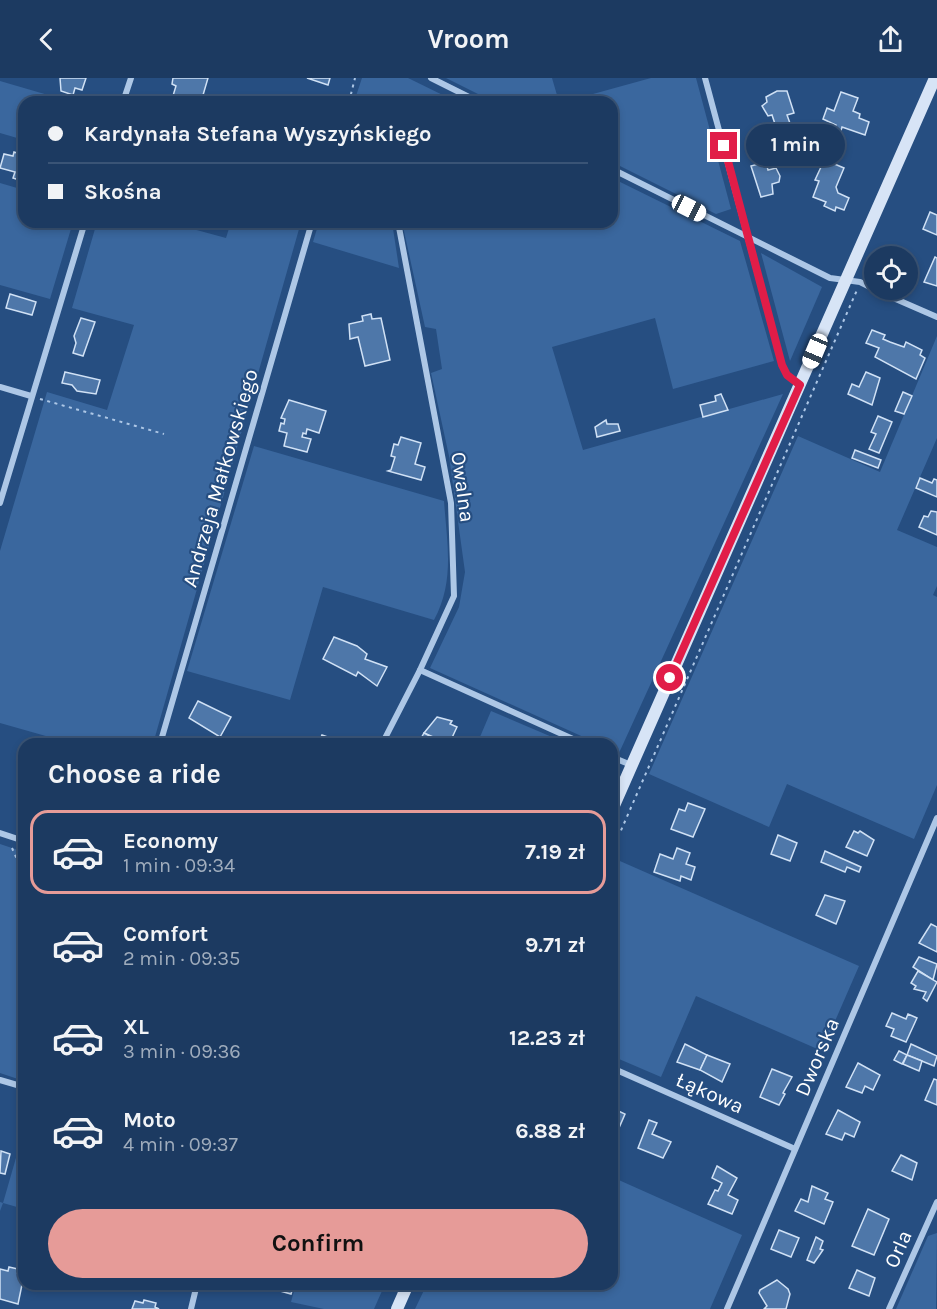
<!DOCTYPE html>
<html lang="en">
<head>
<meta charset="utf-8">
<style>
  :root { --surface:#1c3a61; --page:#254167; --text:#f1f3f6; --muted:#a0adbd; --line:#3a5476; --accent:#e69b98 }
  body { margin:0; font-family:Karla,sans-serif; background:var(--page); color:var(--text); height:100vh; display:flex; flex-direction:column; font-size:22px; white-space:nowrap }
  * { box-sizing:border-box; margin:0 }
  p { font-size:20px; color:var(--muted) }
  .icon { flex:none; width:33px; height:33px; fill:none; stroke:currentColor; stroke-width:2; stroke-linecap:round; stroke-linejoin:round }
  .map { position:relative; flex:1; overflow:hidden }
  .details { position:absolute; left:18px; top:660px; width:600px; height:552px; display:flex; flex-direction:column; background:var(--surface); border-radius:18px; box-shadow:0 3px 9px #0003,0 0 0 2px var(--line) }
  .details>* { flex:none }
  .banner { position:absolute; left:18px; top:18px; width:600px; height:132px; border-radius:18px; box-shadow:0 3px 9px #0003,0 0 0 2px var(--line); display:grid; align-content:center; height:132px; padding:0 30px; background:var(--surface) }
  .buttons { position:absolute; left:864px; top:168px; display:grid; gap:12px }
  .buttons a { display:grid; place-items:center; width:54px; height:54px; border-radius:50%; background:var(--surface); box-shadow:0 3px 9px #0003,0 0 0 2px var(--line); font-size:30px }
  .end { position:absolute; width:27px; height:27px; margin:-14px; border:8px solid #e11d48; background:#fff; box-shadow:0 0 0 3px #fff }
  .from { border-radius:50% }
  .bubble { position:absolute; height:42px; border-radius:21px; background:var(--surface); box-shadow:0 3px 9px #0003,0 0 0 2px var(--line); font-size:20px; font-weight:700; line-height:42px; text-align:center }
  .car { position:absolute; width:18px; height:36px; margin:-18px -9px; border-radius:8px; box-shadow:0 0 4px 2px #0007; background:linear-gradient(#fff 24%,#345 0 40%,#fff 0 76%,#345 0 86%,#fff 0) }
  .banner b { display:flex; align-items:center; gap:21px; height:57px; font-size:22px }
  .banner b+b { border-top:2px solid var(--line) }
  .banner i { width:15px; height:15px; background:var(--text) }
  ul { padding:0; list-style:none }
  li { display:flex; align-items:center; gap:18px; height:84px; margin:0 12px 9px; padding:0 18px; border:3px solid transparent; border-radius:18px }
  li div { flex:1 }
  li b { display:block; font-size:22px }
  li em { font-style:normal; font-weight:700 }
  li.selected { border-color:var(--accent) }
  li>.icon { width:54px; height:54px; stroke-width:1.5 }
  h2 { padding:0 30px; font-size:27px; line-height:72px }
  .primary-button { display:flex; gap:12px; margin-top:auto; padding:12px 30px }
  .primary-button a { flex:1; height:69px; border-radius:36px; background:var(--accent); color:#111; font-size:24px; font-weight:700; line-height:69px; text-align:center }
  header { display:flex; justify-content:space-between; align-items:center; height:78px; padding:0 30px; background:var(--surface); font-size:27px; font-weight:700 }
  .map>svg:first-child { display:block }
</style>
</head>
<body>
<header><svg class="icon" aria-label="back" viewBox="0 0 24 24"><path d="M15 5l-7 7 7 7"/></svg>Vroom<svg class="icon" aria-label="share" viewBox="0 0 24 24"><path d="M12 15V3M7 8l5-5 5 5M5 13v7h14v-7"/></svg></header>
<div class="map">
<svg width="937" height="1231" viewBox="0 0 937 1231">
  <rect width="100%" height="100%" fill="#264e81"/>
  <g fill="#3a679e">
    <path d="M362,0H408L457,24H354Z"/>
    <path d="M446,0H552L559,24H494Z"/>
    <path d="M651,0H696L731,131L716,136L612,84V24H564Z"/>
    <path d="M0,3L72,24H24V62L0,55Z"/>
    <path d="M612,100L740,163L774,283L673,311L655,240L552,269L583,372L783,316L619,675L612,672V666H599L430,590L459,529L465,494L449,378L431,295L442,291L436,251L425,249L402,144H612Z"/>
    <path d="M0,105L24,112V144H73L50,221L0,207Z"/>
    <path d="M97,144H167L226,160L231,144H301L153,666H74L0,645V473L47,314L107,332L134,247L72,230Z"/>
    <path d="M319,144H392L399,190L313,164Z"/>
    <path d="M761,175L822,209L790,283Z"/>
    <path d="M937,258V360L897,452L937,469V508L933,517L937,519V707L914,761L787,706L769,749L649,696L798,358L880,394Z"/>
    <path d="M254,368L444,423C447,466 455,503 434,542L323,509L290,622L187,593Z"/>
    <path d="M491,633L552,659L549,666H477Z"/>
    <path d="M0,766L24,774V1003L0,995Z"/>
    <path d="M613,780L859,888L822,973L696,918L661,999L612,978Z"/>
    <path d="M24,1052V1131L3,1125L0,1133V1124L3,1125Z"/>
    <path d="M612,1099L742,1157L710,1231H415L427,1206H612Z"/>
    <path d="M937,1155L936,1231H896L928,1158Z"/>
    <path d="M296,1206H385L374,1231H324L291,1224Z"/>
  </g>
  <g fill="#4e77a9" stroke="#d0e1f5" stroke-width="1.5">
    <path d="M60,0H86L82,12L75,10L73,17L61,13Z"/>
    <path d="M173,0H208L201,24L172,21L176,8L172,6Z"/>
    <path d="M307,0H330L328,7Z"/>
    <path d="M777,13H787L794,35L787,37L791,48L777,52L772,37L768,38L762,28L767,24L766,19Z"/>
    <path d="M841,14L858,20L853,33L860,36L859,40L869,44L865,57L842,49L840,56L833,53L836,47L823,41L827,30L834,33Z"/>
    <path d="M14,74L23,77L22,103L13,100L15,94L0,90L4,76L13,78Z"/>
    <path d="M766,84L768,92L776,90L780,98L779,104L772,106L773,116L761,119L751,88Z"/>
    <path d="M832,85L844,90L836,109L838,115L849,120L844,132L836,129L835,133L824,128L826,124L813,119L819,103L815,102L821,89Z"/>
    <path d="M930,134L937,137V157L923,151Z"/>
    <path d="M935,179L937,180V208L924,204Z"/>
    <path d="M10,216L36,224L32,237L6,230Z"/>
    <path d="M371,236L372,241L381,240L390,282L365,288L358,259L350,261L349,246L363,243L362,238Z"/>
    <path d="M81,240L95,244L83,278L73,275L76,265L74,258Z"/>
    <path d="M872,252L885,257L883,261L890,264L904,269L906,264L922,272L920,277L925,280L916,301L875,279L879,270L866,265Z"/>
    <path d="M65,294L100,302L96,316L77,313L72,307L62,305Z"/>
    <path d="M866,294L880,300L872,327L848,316L852,306L859,309Z"/>
    <path d="M903,314L912,318L904,336L895,333Z"/>
    <path d="M721,316L728,332L703,339L700,327L716,323L715,318Z"/>
    <path d="M289,322L326,333L319,355L307,351L306,356L303,355L302,359L311,361L307,374L284,368L287,355L279,353L281,345L284,346L285,341L281,340Z"/>
    <path d="M878,338L892,344L879,375L869,371L876,356L871,354Z"/>
    <path d="M606,342L607,346H618L620,353L597,359L595,349Z"/>
    <path d="M401,359L421,365L415,386L425,389L421,402L388,393L391,392L395,379L391,378L394,366L398,367Z"/>
    <path d="M855,372L881,382L878,390L852,380Z"/>
    <path d="M920,400L932,405L934,401L937,402V419L916,410Z"/>
    <path d="M931,433L937,434V457L919,449L924,438L928,439Z"/>
    <path d="M334,559L357,568L367,576L365,581L387,589L377,608L358,594L356,598L323,581Z"/>
    <path d="M198,623L231,639L220,659L189,640Z"/>
    <path d="M437,639L452,643L450,646L457,649L449,666L424,655Z"/>
    <path d="M424,655L445,666H422L420,662Z"/>
    <path d="M322,657L339,663L340,666H318Z"/>
    <path d="M688,725L705,731L693,759L671,751L679,731L685,733Z"/>
    <path d="M854,753L858,755L860,753L874,762L867,778L846,769Z"/>
    <path d="M778,757L797,765L790,783L771,776Z"/>
    <path d="M677,770L690,775L686,786L695,789L691,802L681,798L680,803L654,794L660,776L673,781Z"/>
    <path d="M825,773L861,789L859,794L847,789L845,794L821,784Z"/>
    <path d="M825,817L845,823L836,846L816,837Z"/>
    <path d="M931,846L937,849V874L919,865Z"/>
    <path d="M919,879L937,886L933,902L913,889Z"/>
    <path d="M918,893L937,904L927,923L923,920L926,914L914,911L916,908L911,905Z"/>
    <path d="M892,935L906,941L908,936L917,940L906,964L891,958L894,951L886,948Z"/>
    <path d="M685,966L707,977L700,992L677,984Z"/>
    <path d="M911,966L937,978L934,988L907,977Z"/>
    <path d="M899,973L907,977L902,986L894,982Z"/>
    <path d="M707,977L730,986L722,1004L700,992Z"/>
    <path d="M907,977L922,983L919,993L903,986Z"/>
    <path d="M858,985L880,997L873,1012L865,1008L862,1015L846,1009Z"/>
    <path d="M772,991L792,999L783,1015L785,1016L779,1027L760,1019Z"/>
    <path d="M934,1001L937,1002V1027L925,1022Z"/>
    <path d="M612,1030L625,1036L615,1059L612,1058Z"/>
    <path d="M838,1032L860,1044L854,1059L845,1055L842,1062L826,1056Z"/>
    <path d="M649,1042L657,1045L652,1056L671,1064L663,1080L638,1070Z"/>
    <path d="M1,1073L10,1076L5,1096L0,1095Z"/>
    <path d="M901,1077L917,1085L912,1102L892,1093Z"/>
    <path d="M717,1088L737,1100L728,1117L738,1122L732,1136L708,1126L715,1112L718,1113L722,1105L712,1100Z"/>
    <path d="M812,1108L828,1115L825,1121L833,1124L824,1146L795,1133L801,1121L808,1124Z"/>
    <path d="M868,1131L889,1141L874,1177L852,1168Z"/>
    <path d="M779,1152L799,1160L791,1179L771,1171Z"/>
    <path d="M816,1159L823,1163L820,1171L823,1172L814,1185L807,1182Z"/>
    <path d="M9,1189L18,1191L17,1195L24,1197L18,1226L0,1221V1191L8,1193Z"/>
    <path d="M857,1192L875,1200L869,1218L849,1210Z"/>
    <path d="M777,1202L788,1211L790,1216L786,1231H764L767,1228L759,1215L760,1212Z"/>
    <path d="M282,1206H294L291,1216L280,1213Z"/>
    <path d="M144,1222L156,1225L155,1229L159,1231H132L135,1223L143,1225Z"/>
  </g>
  <g fill="none" stroke-linecap="round" stroke-linejoin="round">
    <g stroke="#adc7e6" stroke-width="2" stroke-dasharray="3 4.5" stroke-linecap="butt">
      <path d="M349,24L355,0"/>
      <path d="M40,321L164,356"/>
      <path d="M12,770L24,797"/>
      <path d="M612,773L857,212"/>
    </g>
    <g stroke="#adc7e6" stroke-width="6">
      <path d="M431,0L479,24"/>
      <path d="M705,0L782,287L787,297L799,306"/>
      <path d="M123,24L131,0"/>
      <path d="M612,91L830,200L860,204L874,211"/>
      <path d="M875,212L937,239"/>
      <path d="M0,309L31,318"/>
      <path d="M0,425L85,144"/>
      <path d="M420,592L584,666"/>
      <path d="M160,666L312,144"/>
      <path d="M382,666L420,592L454,518L451,425L398,144"/>
      <path d="M612,679L631,687"/>
      <path d="M0,755L24,763"/>
      <path d="M612,990L795,1071"/>
      <path d="M0,1002L24,1009"/>
      <path d="M191,1231L197,1206"/>
      <path d="M727,1231L937,740"/>
      <path d="M889,1231L937,1124"/>
    </g>
    <g stroke="#d7e4f6" stroke-width="12">
      <path d="M612,732L935,0"/>
      <path d="M397,1231L408,1206"/>
    </g>
  </g>
  <g fill="none" stroke-linecap="round" stroke-linejoin="round">
    <path stroke="#e11d48" stroke-width="8" d="M670,600L800,307L787,297L782,287L724,68"/>
  </g>
  <g text-anchor="middle" dominant-baseline="central" stroke-width="4.5" stroke-linejoin="round" paint-order="stroke">
    <g font-size="21" fill="#fff" stroke="#264e81">
      <text transform="translate(220 400) rotate(-74)">Andrzeja Małkowskiego</text>
      <text transform="translate(463 409) rotate(82)">Owalna</text>
      <text transform="translate(817 979) rotate(-67)">Dworska</text>
      <text transform="translate(710 1015) rotate(24)">Łąkowa</text>
      <text transform="translate(898 1171) rotate(-66)">Orla</text>
    </g>
  </g>
</svg>
<div class="buttons">
<a><svg class="icon" aria-label="locate" viewBox="0 0 24 24"><circle cx="12" cy="12" r="6"/><path d="M12 2v4M12 18v4M2 12h4M18 12h4"/></svg></a>
</div>
<i class="end from" style="left:670px;top:600px"></i>
<i class="end" style="left:724px;top:68px"></i>
<div class="bubble" style="left:746px;top:46px;width:99px">1 min</div>
<i class="car" style="left:689px;top:130px;rotate:117deg"></i>
<i class="car" style="left:815px;top:273px;rotate:203deg"></i>
<div class="banner">
<b><i class="from"></i>Kardynała Stefana Wyszyńskiego</b>
<b><i></i>Skośna</b>
</div>
<section class="details">
<h2>Choose a ride</h2>
<ul>
<li class="selected"><svg class="icon" aria-label="car" viewBox="0 0 24 24"><path d="M5 17H2v-5l4-1 3-4h7l3 4 3 1v5h-3M9 17h6M6 11h13"/><circle cx="7" cy="17" r="2"/><circle cx="17" cy="17" r="2"/></svg><div><b>Economy</b><p>1 min · 09:34</p></div><em>7.19 zł</em></li>
<li><svg class="icon" aria-label="car" viewBox="0 0 24 24"><path d="M5 17H2v-5l4-1 3-4h7l3 4 3 1v5h-3M9 17h6M6 11h13"/><circle cx="7" cy="17" r="2"/><circle cx="17" cy="17" r="2"/></svg><div><b>Comfort</b><p>2 min · 09:35</p></div><em>9.71 zł</em></li>
<li><svg class="icon" aria-label="car" viewBox="0 0 24 24"><path d="M5 17H2v-5l4-1 3-4h7l3 4 3 1v5h-3M9 17h6M6 11h13"/><circle cx="7" cy="17" r="2"/><circle cx="17" cy="17" r="2"/></svg><div><b>XL</b><p>3 min · 09:36</p></div><em>12.23 zł</em></li>
<li><svg class="icon" aria-label="car" viewBox="0 0 24 24"><path d="M5 17H2v-5l4-1 3-4h7l3 4 3 1v5h-3M9 17h6M6 11h13"/><circle cx="7" cy="17" r="2"/><circle cx="17" cy="17" r="2"/></svg><div><b>Moto</b><p>4 min · 09:37</p></div><em>6.88 zł</em></li>
</ul>
<div class="primary-button"><a>Confirm</a></div>
</section>
</div>
</body>
</html>
